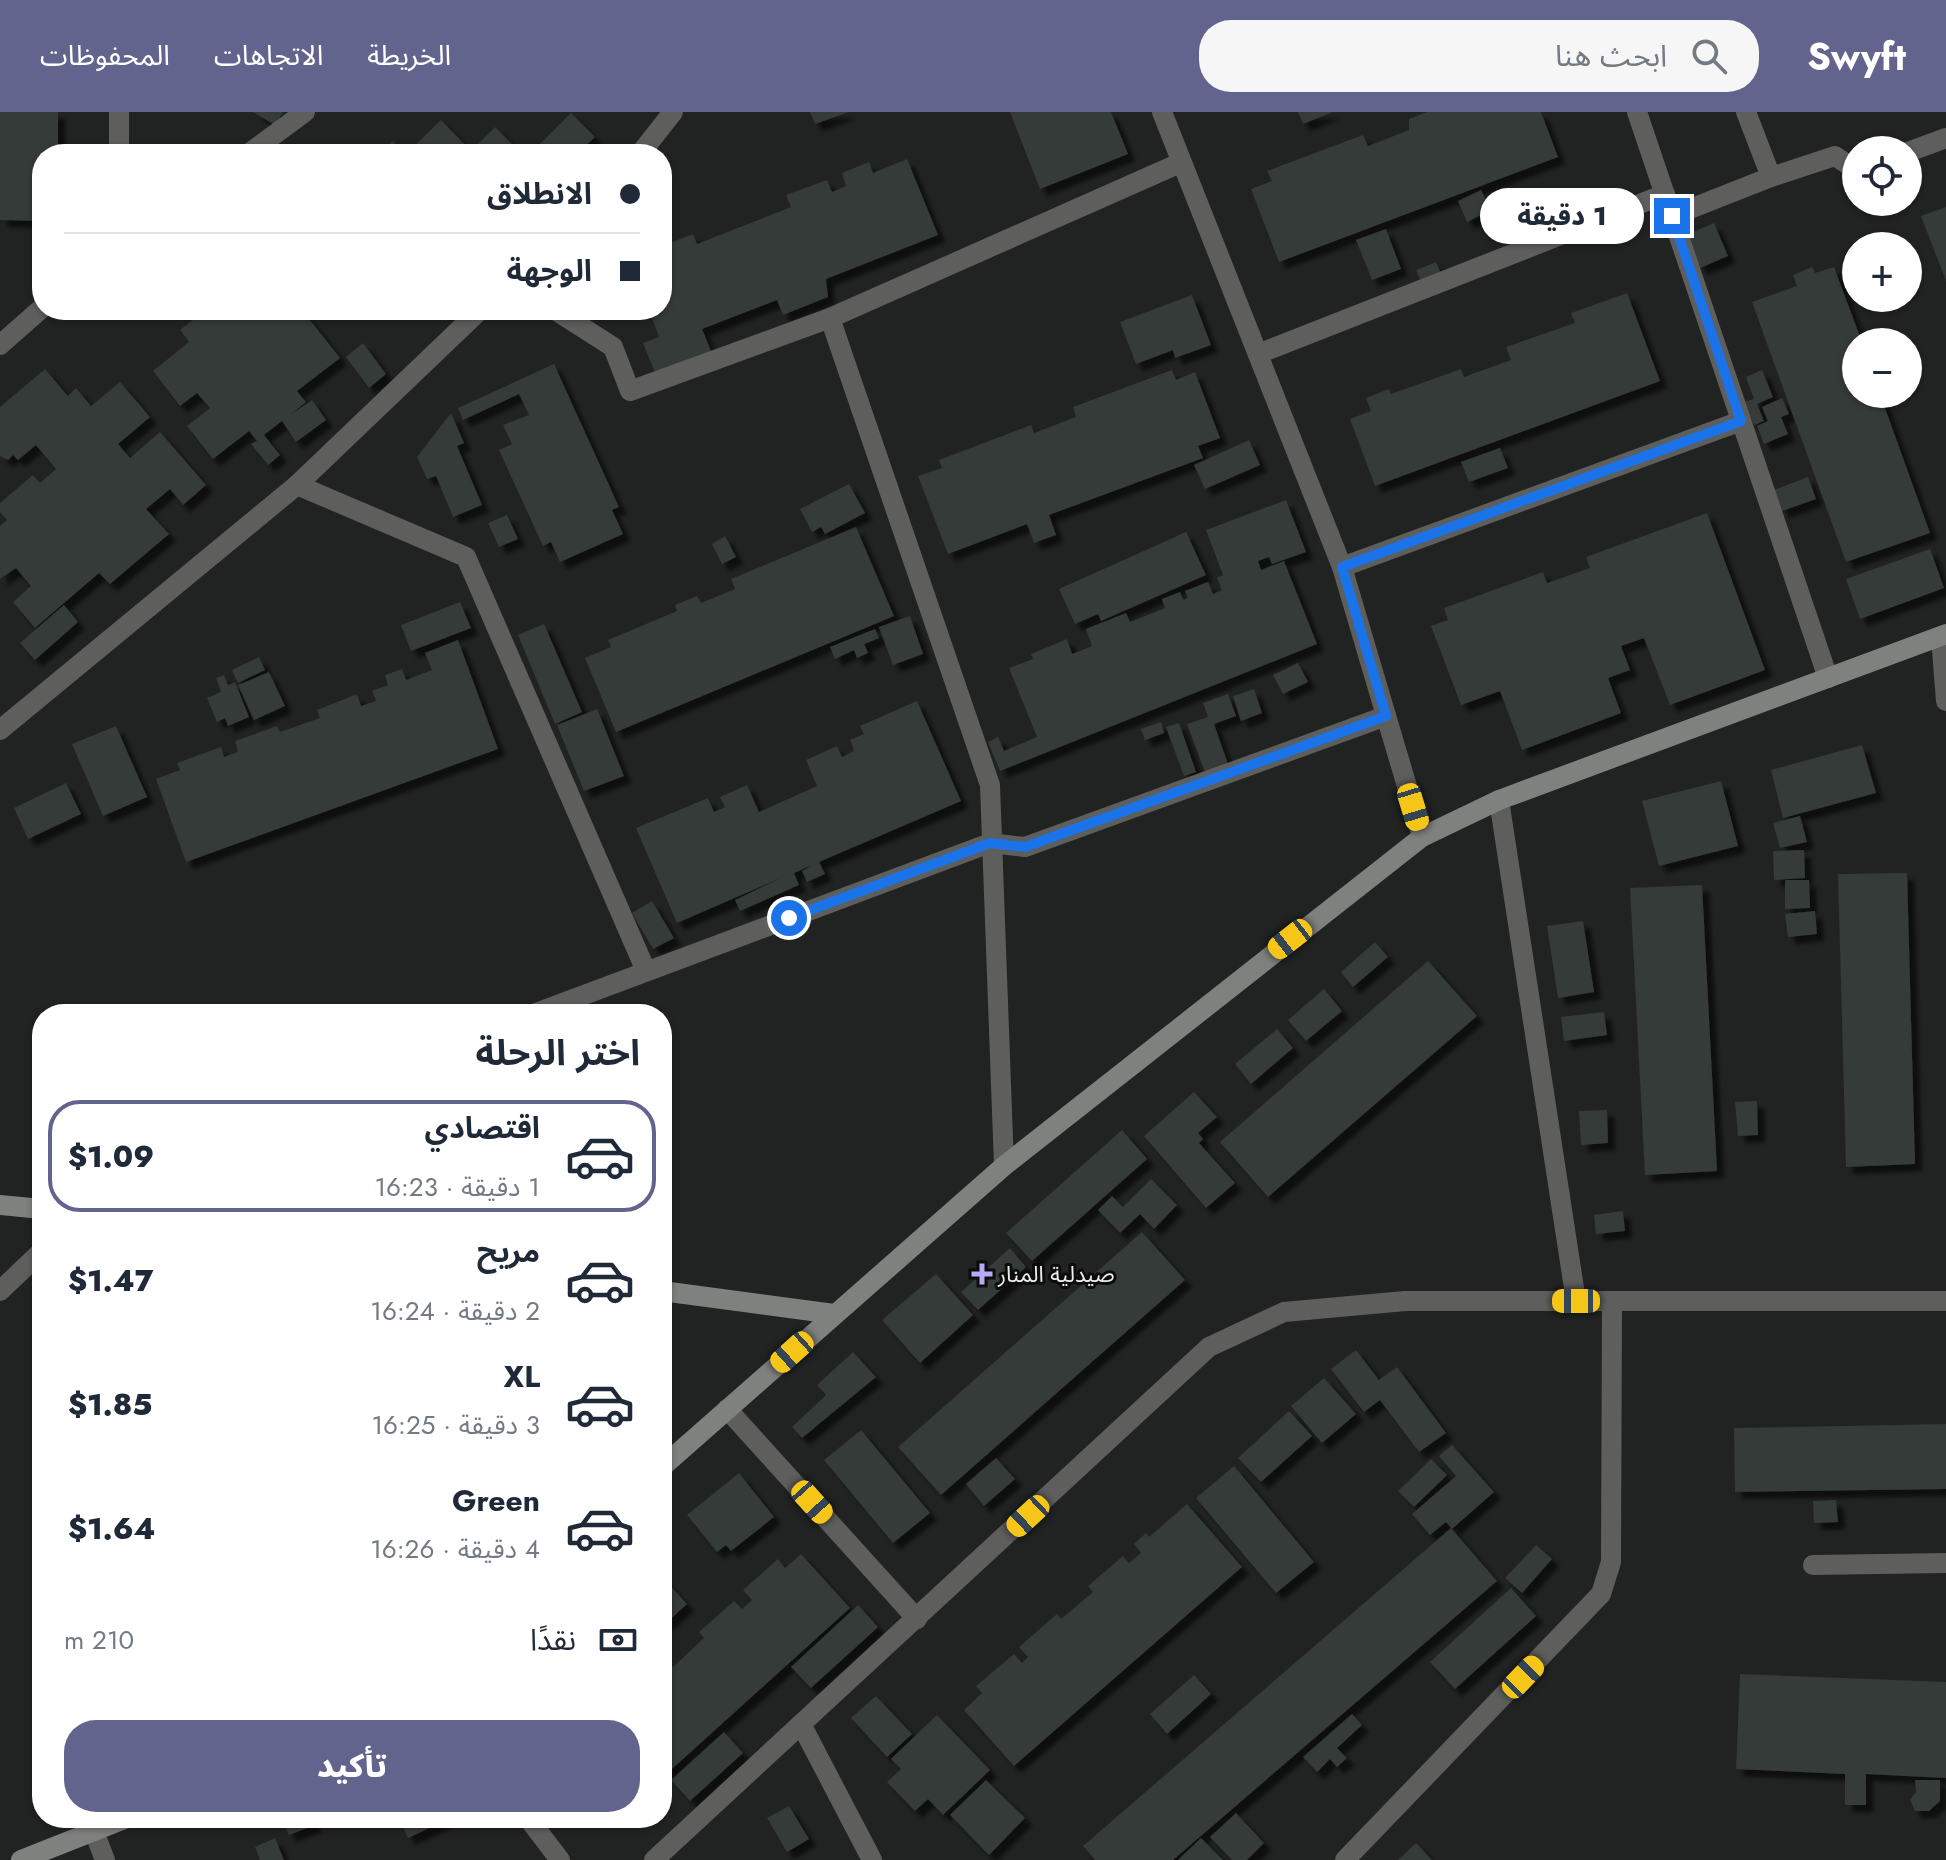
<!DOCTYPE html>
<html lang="ar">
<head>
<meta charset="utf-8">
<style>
  :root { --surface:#fff; --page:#f6f6f7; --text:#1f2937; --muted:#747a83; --line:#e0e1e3; --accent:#63648d }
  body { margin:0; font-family:Jost,"Noto Sans Arabic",sans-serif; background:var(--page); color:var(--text); direction:rtl; height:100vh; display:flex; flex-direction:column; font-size:30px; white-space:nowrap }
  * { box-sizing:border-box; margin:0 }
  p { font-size:26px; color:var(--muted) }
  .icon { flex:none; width:44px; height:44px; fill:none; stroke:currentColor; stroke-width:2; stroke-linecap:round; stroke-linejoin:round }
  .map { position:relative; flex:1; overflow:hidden; direction:ltr }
  .drawer { position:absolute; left:32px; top:892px; width:640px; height:824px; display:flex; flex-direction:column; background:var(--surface); border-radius:32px; box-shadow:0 2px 6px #0004; direction:rtl }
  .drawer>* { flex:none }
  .banner { position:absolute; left:32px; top:32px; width:640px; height:176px; border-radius:32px; box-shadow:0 2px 6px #0004; direction:rtl; display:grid; align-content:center; height:176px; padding:0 32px; background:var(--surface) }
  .controls { position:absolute; left:1842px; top:24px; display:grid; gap:16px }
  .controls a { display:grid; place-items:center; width:80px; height:80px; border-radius:50%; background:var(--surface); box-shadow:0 2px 6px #0004; font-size:40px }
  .end { position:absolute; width:36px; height:36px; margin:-18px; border:10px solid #1a73e8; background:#fff; box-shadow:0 0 0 4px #fff }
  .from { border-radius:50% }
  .bubble { position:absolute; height:56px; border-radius:28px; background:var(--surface); box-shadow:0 2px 6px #0004; font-size:26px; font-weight:800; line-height:56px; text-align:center; direction:rtl }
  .car { position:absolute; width:24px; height:48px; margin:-24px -12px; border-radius:10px; box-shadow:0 0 6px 2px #0007; background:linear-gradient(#f5c518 24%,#345 0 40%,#f5c518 0 76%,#345 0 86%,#f5c518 0) }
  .banner b { display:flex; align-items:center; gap:28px; height:76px; font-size:30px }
  .banner b+b { border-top:2px solid var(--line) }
  .banner i { width:20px; height:20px; background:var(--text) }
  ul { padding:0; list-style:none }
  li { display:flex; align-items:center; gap:24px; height:112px; margin:0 16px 12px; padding:0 16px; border:4px solid transparent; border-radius:32px }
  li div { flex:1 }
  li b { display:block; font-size:30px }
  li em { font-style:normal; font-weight:800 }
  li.current { border-color:var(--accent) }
  li>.icon { width:72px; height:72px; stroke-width:1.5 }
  h2 { padding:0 32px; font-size:36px; line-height:96px }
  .pay { display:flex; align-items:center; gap:20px; height:88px; padding:0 32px; font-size:30px }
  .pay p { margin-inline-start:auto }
  .action { display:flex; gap:16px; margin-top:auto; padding:16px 32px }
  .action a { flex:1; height:92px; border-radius:32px; background:var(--accent); color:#fff; font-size:32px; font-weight:800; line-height:92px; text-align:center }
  header { display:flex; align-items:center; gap:48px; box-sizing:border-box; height:112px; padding:0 40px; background:var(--accent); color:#fff }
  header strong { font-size:38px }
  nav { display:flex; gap:44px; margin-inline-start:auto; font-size:28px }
  .search { width:560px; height:72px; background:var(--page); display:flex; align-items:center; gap:20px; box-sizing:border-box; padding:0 28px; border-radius:32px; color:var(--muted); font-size:30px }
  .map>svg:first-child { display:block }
</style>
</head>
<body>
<header>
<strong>Swyft</strong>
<div class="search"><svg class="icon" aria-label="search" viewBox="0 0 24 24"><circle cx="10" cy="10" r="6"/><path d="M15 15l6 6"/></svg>ابحث هنا</div>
<nav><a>الخريطة</a><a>الاتجاهات</a><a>المحفوظات</a></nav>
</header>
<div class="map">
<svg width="1946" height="1748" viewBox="0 0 1946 1748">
  <defs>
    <filter id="shadow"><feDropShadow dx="7" dy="7" stdDeviation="2" flood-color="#0009"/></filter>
  </defs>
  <rect width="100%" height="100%" fill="#202321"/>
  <g fill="#353a39" filter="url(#shadow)">
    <path d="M0,0H58V42H42V109L0,108Z"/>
    <path d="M253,0H283L275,13Z"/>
    <path d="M810,0H849L815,12Z"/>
    <path d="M1010,0H1111L1128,42L1040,77Z"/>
    <path d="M1298,0H1333L1303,12Z"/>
    <path d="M1427,0H1541L1558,45L1279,150L1251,77L1272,69L1267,59L1363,23L1368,34L1409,18V7Z"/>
    <path d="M571,1L595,25L577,42H540L535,37Z"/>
    <path d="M441,8L471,39L495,15L522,42H406Z"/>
    <path d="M393,29L405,42H379Z"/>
    <path d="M907,47L938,123L826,167L828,185L783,203L777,188L702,217L713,244L657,266L643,231L659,225L649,198H662V134L693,122L697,132L791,95L786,83L827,68L832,80L846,74L842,61L869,50L873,61Z"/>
    <path d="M1481,78L1491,98L1467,110L1458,89Z"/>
    <path d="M1946,95V169L1921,104Z"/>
    <path d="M1714,111L1728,144L1700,156L1686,123Z"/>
    <path d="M1386,117L1401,157L1372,168L1356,128Z"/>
    <path d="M1436,150L1442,164L1422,172L1416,158Z"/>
    <path d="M1812,155L1815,161L1834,155L1862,230H1856V282H1880L1930,421L1846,450L1752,190L1797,174L1793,163Z"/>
    <path d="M1627,181L1660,269L1375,374L1350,307L1371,299L1366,286L1389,277L1391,282L1461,257L1464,265L1511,248L1506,235L1575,211L1571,201Z"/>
    <path d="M1192,183L1211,233L1175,246L1173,238L1136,252L1120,210Z"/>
    <path d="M205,198H293L296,203L302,198L340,246L297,279L306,290L290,303L312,288L326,308L296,330L282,309L264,323L280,343L268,353L251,332L257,329L249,319L213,347L187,314L210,296L197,281L180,294L153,259L189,230L180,218Z"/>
    <path d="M363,231L386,262L369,276L346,245Z"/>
    <path d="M554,252L619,395L612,398L623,422L560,450L551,430L543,434L499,338L512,332L503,313L529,303L519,282L463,308L458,296Z"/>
    <path d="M45,257L68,284L76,276L91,294L120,270L150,305L118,332L130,346L160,320L206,373L183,393L170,377L146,397L169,422L110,472L99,461L35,516L13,490L31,474L16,456L0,467V414L7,408L0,400V391L33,363L40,371L56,357L36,333L18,348L13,343L8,348L0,344V295Z"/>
    <path d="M1172,258L1176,268L1195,260L1220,326L1198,334L1203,346L1049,403L1056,423L1034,431L1027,412L948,442L918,364L942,356L939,348L1031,313L1034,321L1076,305L1073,295Z"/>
    <path d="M1762,258L1773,285L1757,292L1764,309L1754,313L1744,290L1754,287L1746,265Z"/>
    <path d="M1782,286L1789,302L1781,305L1788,322L1764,332L1757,314L1768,309L1762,295Z"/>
    <path d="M451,301L464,331L457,334L482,393L453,405L436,364L427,367L417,345Z"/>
    <path d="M1249,328L1260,353L1205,377L1194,353Z"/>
    <path d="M1500,336L1508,356L1469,370L1461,350Z"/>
    <path d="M1808,365L1816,387L1782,399L1774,378Z"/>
    <path d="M849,372L865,401L825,422L821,415L812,420L800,397Z"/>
    <path d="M1286,388L1306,440L1272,452L1269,445L1258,449L1261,458L1284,449L1317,532L1000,659L988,630L998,625L1004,639L1037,625L1009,556L1033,547L1031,542L1067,527L1072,542L1092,534L1086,517L1126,501L1130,510L1165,496L1162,487L1180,480L1183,488L1188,486L1185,479L1208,470L1213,482L1222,478L1217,466L1223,463L1206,418Z"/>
    <path d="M1707,401L1765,558L1670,593L1644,526L1621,534L1630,558L1608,566L1621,601L1522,638L1500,579L1461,593L1431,514L1448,508L1444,496L1543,460L1547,471L1590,456L1586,445Z"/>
    <path d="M507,403L518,427L499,435L488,411Z"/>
    <path d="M856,415L894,504L616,620L585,546L611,535L608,528L677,499L675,493L697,484L701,491L735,477L731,467Z"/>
    <path d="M1186,420L1206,463L1101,509L1098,502L1075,512L1059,477Z"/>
    <path d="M725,424L736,445L722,452L712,432Z"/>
    <path d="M1930,437L1944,476L1860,507L1846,467Z"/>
    <path d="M460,490L471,516L411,539L401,513Z"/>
    <path d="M64,493L78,510L35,548L20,531Z"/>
    <path d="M910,504L923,542L893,553L879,515Z"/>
    <path d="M544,512L582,600L555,612L518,523Z"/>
    <path d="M875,517L879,526L864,532L868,541L857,546L854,538L835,547L830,535Z"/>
    <path d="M458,528L498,637L186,750L156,667L180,658L177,651L221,635L224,645L238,640L235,629L277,614L280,620L320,606L317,598L357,582L361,594L376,589L372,579L388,573L385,563L402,557L406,568L432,558L425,541Z"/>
    <path d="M259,545L265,558L238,571L232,558Z"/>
    <path d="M1298,551L1308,570L1283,582L1273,563Z"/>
    <path d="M269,560L285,594L254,608L238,573Z"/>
    <path d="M224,563L228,573L235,570L249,605L228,614L225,606L217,610L207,586L221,580L216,566Z"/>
    <path d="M1254,577L1262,601L1241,609L1233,584Z"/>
    <path d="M1228,582L1236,604L1214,612L1228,652L1205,660L1187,612L1208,605L1203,591Z"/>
    <path d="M917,589L961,689L819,750L825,762L807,770L802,759L812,753L794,761L799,773L740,799L735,788L783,765L677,811L636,716L708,686L714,700L725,695L720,685L747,673L759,700L817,674L806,648L837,634L842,645L854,639L850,628L864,622L860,614Z"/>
    <path d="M597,597L624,664L584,679L557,613Z"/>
    <path d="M1161,610L1164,621L1145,628L1141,617Z"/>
    <path d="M1179,611L1196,660L1184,664L1166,615Z"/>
    <path d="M116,614L147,685L103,704L72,632Z"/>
    <path d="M1862,633L1876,681L1783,706L1771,658Z"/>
    <path d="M1721,669L1738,734L1659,754L1642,689Z"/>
    <path d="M66,671L81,702L28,727L14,696Z"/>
    <path d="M1800,704L1807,730L1780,736L1773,711Z"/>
    <path d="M1804,738L1805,766L1774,768L1773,739Z"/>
    <path d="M1907,761L1915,1052L1846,1055L1838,762Z"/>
    <path d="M1785,768H1809L1810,796L1785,797Z"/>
    <path d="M1702,773L1717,1059L1645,1063L1630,776Z"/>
    <path d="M652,789L674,826L653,837L632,801Z"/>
    <path d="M1815,799L1817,822L1788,825L1785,802Z"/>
    <path d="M1583,809L1594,880L1558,886L1547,814Z"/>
    <path d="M1375,830L1388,845L1353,875L1341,860Z"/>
    <path d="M1428,849L1477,904L1268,1085L1220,1030Z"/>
    <path d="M1324,877L1342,899L1306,929L1288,908Z"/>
    <path d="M1604,900L1607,923L1564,929L1561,905Z"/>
    <path d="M1277,917L1293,936L1251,972L1235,952Z"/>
    <path d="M1194,980L1217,1005L1198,1021L1203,1027L1199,1031L1235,1071L1206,1096L1144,1024Z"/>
    <path d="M1757,989L1758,1023L1738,1024L1735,990Z"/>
    <path d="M1607,998L1608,1031L1581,1033L1579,999Z"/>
    <path d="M1122,1018L1147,1047L1032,1149L1006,1121Z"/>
    <path d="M1151,1067L1177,1093L1154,1117L1140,1102L1120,1121L1098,1098L1112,1084L1123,1095Z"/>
    <path d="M1623,1099L1625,1119L1596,1122L1594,1103Z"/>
    <path d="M1142,1120L1185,1168L941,1383L898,1335Z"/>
    <path d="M1010,1136L1026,1155L978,1198L961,1180Z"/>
    <path d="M936,1162L973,1203L920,1251L882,1208Z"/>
    <path d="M1356,1238L1379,1268L1397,1255L1446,1321L1419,1340L1380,1288L1364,1300L1331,1257Z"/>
    <path d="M853,1240L876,1265L802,1326L792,1315L826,1283L817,1273Z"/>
    <path d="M1324,1266L1356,1302L1322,1331L1291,1294Z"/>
    <path d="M1289,1299L1312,1324L1261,1370L1238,1346Z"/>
    <path d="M1946,1312V1377L1735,1380L1734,1316Z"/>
    <path d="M861,1318L930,1401L893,1431L824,1348Z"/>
    <path d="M1452,1333L1494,1380L1452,1417L1446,1410L1430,1423L1412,1402L1456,1364L1439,1344Z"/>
    <path d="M996,1346L1015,1367L984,1394L966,1372Z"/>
    <path d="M1431,1347L1447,1363L1414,1395L1398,1379Z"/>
    <path d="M1234,1354L1314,1450L1276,1481L1196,1386Z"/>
    <path d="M739,1361L774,1405L731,1439L726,1433L717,1440L687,1403Z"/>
    <path d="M1836,1388L1838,1410L1814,1411L1813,1389Z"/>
    <path d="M1187,1392L1242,1455L1014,1654L964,1598L982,1581L976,1574L1014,1542L1022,1551L1028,1545L1019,1535L1057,1502L1061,1507L1093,1480L1088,1474L1123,1444L1129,1451L1141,1441L1134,1432L1146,1421L1149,1425Z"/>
    <path d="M1451,1416L1497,1469L1173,1748H1095L1083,1734Z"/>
    <path d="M1536,1433L1552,1447L1522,1481L1505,1466Z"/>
    <path d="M801,1442L850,1496L662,1666V1553L667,1548L673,1555L704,1526L699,1520L734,1489L742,1497L752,1488L743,1478L778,1447L785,1456Z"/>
    <path d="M665,1468L687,1492L662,1515V1471Z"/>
    <path d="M1511,1476L1536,1504L1455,1577L1430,1550Z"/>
    <path d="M858,1493L878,1515L811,1576L791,1555Z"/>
    <path d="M1740,1562L1946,1570V1666L1866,1662V1693H1845V1662L1736,1657Z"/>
    <path d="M1194,1563L1211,1582L1167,1622L1150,1602Z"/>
    <path d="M876,1584L912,1622L887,1645L851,1606Z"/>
    <path d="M1352,1602L1362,1613L1337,1636L1347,1646L1337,1655L1330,1647L1317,1660L1303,1645Z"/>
    <path d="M937,1603L990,1658L943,1703L928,1687L915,1699L887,1670L901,1657L891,1647Z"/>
    <path d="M724,1620L743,1641L690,1689L671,1668Z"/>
    <path d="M986,1668L1025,1706L989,1743L950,1703Z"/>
    <path d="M1915,1668H1940V1689L1929,1699H1915L1910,1688L1916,1680Z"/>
    <path d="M789,1694L809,1727L787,1740L767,1706Z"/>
    <path d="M1236,1701L1264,1731L1247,1748H1232L1210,1725Z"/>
    <path d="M282,1706H312L315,1713L289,1723Z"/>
    <path d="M399,1706H451L408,1726Z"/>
    <path d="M275,1726L284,1748H260L255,1735Z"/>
    <path d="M1201,1726L1223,1748H1178Z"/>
    <path d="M1416,1731L1432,1748H1398Z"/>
  </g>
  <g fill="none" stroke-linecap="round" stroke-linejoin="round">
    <g stroke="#5e5f5d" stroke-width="20">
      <path d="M1813,1453L1946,1451"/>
      <path d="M95,1722L105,1748"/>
      <path d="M1345,1748L1601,1482L1611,1450L1612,1189"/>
    </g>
    <g stroke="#5e5f5d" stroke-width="20">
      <path d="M119,0V42"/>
      <path d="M1162,0L1342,455L1422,725"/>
      <path d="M1637,0L1828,566"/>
      <path d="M1908,40L1946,26"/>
      <path d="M248,42L305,0"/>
      <path d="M640,42L673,0"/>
      <path d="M1771,65L1835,44L1856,58"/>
      <path d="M1672,104L1771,65L1746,0"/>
      <path d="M555,198L613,235L630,279L830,206L1180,51"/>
      <path d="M830,206L990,673L1004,1054"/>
      <path d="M0,233L42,196"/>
      <path d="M1258,242L1665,82"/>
      <path d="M297,373L466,445L646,859"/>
      <path d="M1342,455L1741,309"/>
      <path d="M1941,525L1946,589"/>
      <path d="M0,618L297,373L480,198"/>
      <path d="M1499,688L1576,1189H1946"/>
      <path d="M533,902L990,731L1025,735L1386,604"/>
      <path d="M0,1179L42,1139"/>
      <path d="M727,1297L917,1507"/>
      <path d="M801,1612L872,1748"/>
      <path d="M528,1706L560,1748"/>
      <path d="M654,1748L1209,1235L1284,1200L1405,1189H1576"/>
    </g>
    <g stroke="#7f817e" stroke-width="20">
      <path d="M0,1093L42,1097"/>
      <path d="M662,1179L834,1202"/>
      <path d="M662,1355L1004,1054L1422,725L1499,688L1946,522"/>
      <path d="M21,1748L127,1706"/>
    </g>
  </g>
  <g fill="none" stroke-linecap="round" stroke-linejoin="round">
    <path stroke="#1a73e8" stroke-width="10" d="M789,806L990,731L1025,735L1386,604L1342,455L1741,309L1672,104"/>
  </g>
  <path fill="#b7abf7" stroke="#0b0c0b" stroke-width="3" d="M978 1150h8v8h8v8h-8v8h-8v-8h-8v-8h8z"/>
  <g text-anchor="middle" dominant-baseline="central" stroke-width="6" stroke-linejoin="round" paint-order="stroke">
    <g font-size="22" fill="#edefed" stroke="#0b0c0b" text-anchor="start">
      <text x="998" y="1162">صيدلية المنار</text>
    </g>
  </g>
</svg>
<div class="controls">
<a><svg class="icon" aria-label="locate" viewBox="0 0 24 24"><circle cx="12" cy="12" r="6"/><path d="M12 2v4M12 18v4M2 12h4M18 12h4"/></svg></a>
<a>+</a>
<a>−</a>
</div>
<i class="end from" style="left:789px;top:806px"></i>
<i class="end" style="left:1672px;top:104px"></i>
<div class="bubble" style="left:1480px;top:76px;width:164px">1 دقيقة</div>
<i class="car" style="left:1413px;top:695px;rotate:163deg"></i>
<i class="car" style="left:1290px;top:827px;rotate:232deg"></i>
<i class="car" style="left:1576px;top:1189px;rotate:270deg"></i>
<i class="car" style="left:792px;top:1240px;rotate:228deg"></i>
<i class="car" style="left:812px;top:1390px;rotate:138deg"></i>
<i class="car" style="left:1028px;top:1404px;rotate:227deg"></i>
<i class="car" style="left:1523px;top:1565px;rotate:44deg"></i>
<div class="banner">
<b><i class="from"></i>الانطلاق</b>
<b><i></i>الوجهة</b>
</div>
<section class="drawer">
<h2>اختر الرحلة</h2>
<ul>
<li class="current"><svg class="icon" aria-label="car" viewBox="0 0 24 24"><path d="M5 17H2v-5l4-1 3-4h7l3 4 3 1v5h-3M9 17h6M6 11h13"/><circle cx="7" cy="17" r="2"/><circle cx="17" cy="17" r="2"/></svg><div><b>اقتصادي</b><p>1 دقيقة · 16:23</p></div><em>$1.09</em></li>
<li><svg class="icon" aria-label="car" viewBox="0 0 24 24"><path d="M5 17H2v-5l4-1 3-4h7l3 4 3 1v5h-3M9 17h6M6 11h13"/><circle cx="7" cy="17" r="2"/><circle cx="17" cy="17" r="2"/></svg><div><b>مريح</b><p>2 دقيقة · 16:24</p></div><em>$1.47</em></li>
<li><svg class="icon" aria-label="car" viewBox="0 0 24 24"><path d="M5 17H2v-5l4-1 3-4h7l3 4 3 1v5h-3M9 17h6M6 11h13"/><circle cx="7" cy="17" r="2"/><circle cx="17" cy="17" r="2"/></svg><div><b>XL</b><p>3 دقيقة · 16:25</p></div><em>$1.85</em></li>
<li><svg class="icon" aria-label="car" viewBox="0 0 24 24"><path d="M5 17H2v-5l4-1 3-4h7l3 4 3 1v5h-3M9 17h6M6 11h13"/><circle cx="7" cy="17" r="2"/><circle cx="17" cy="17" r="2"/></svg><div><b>Green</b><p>4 دقيقة · 16:26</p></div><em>$1.64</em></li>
</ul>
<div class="pay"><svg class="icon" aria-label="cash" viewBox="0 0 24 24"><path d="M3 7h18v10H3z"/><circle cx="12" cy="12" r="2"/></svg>نقدًا<p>210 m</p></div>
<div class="action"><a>تأكيد</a></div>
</section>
</div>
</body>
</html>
